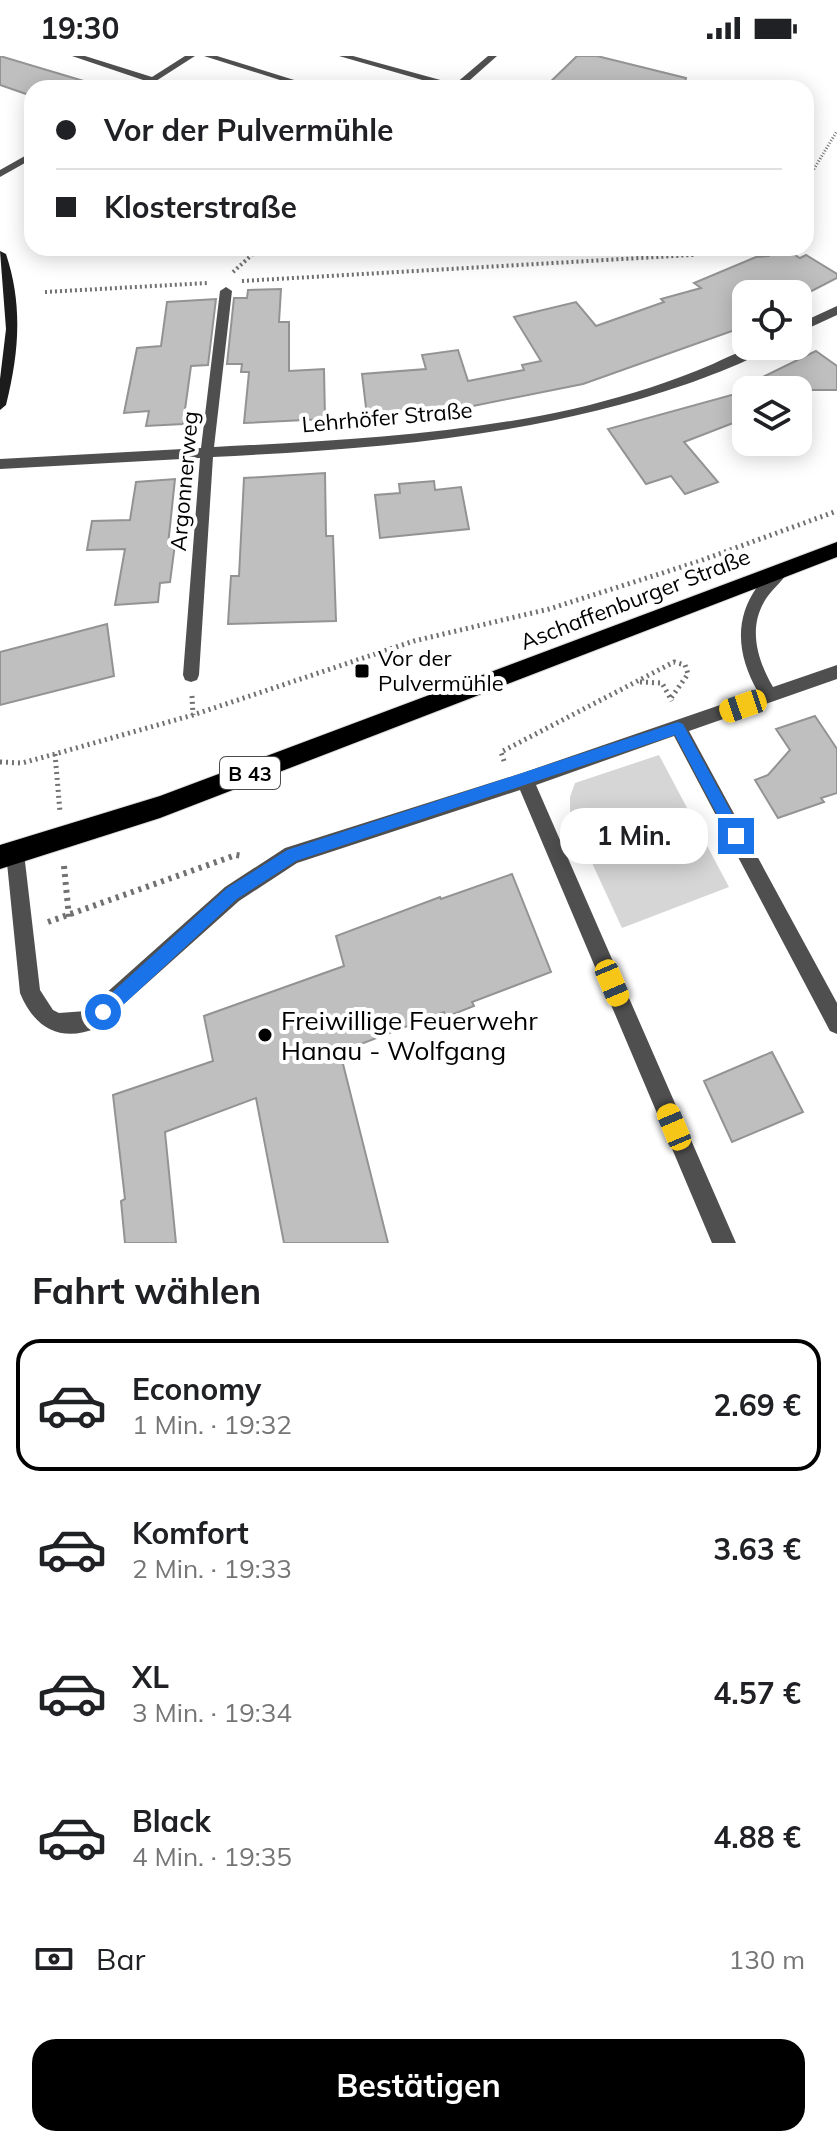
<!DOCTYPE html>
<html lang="de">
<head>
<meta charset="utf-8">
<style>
  :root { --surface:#fff; --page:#f2f2f2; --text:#202124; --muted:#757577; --line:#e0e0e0; --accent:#000 }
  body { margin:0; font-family:Mulish,sans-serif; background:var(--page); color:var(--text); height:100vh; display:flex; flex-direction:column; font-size:30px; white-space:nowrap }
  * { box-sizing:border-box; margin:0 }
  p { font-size:26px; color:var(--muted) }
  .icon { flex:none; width:44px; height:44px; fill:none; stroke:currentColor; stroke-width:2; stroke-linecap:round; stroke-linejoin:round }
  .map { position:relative; height:1187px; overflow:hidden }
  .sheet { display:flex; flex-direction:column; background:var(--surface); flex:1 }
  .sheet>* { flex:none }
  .top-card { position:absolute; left:24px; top:24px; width:790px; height:176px; border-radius:24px; box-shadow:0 4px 20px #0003; display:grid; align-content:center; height:176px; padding:0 32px; background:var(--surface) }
  .controls { position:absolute; left:732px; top:224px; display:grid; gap:16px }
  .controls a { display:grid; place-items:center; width:80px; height:80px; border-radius:16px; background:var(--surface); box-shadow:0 4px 20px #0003; font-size:40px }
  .end { position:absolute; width:36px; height:36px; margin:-18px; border:10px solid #1a73e8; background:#fff; box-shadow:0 0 0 4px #fff }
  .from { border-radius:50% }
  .bubble { position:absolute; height:56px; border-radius:24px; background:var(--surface); box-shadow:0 4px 20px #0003; font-size:26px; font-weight:700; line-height:56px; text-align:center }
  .car { position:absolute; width:24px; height:48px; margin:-24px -12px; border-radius:10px; box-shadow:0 0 6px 2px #0007; background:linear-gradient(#f5c518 24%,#345 0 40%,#f5c518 0 76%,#345 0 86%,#f5c518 0) }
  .top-card b { display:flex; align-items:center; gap:28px; height:76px; font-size:30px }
  .top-card b+b { border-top:2px solid var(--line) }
  .top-card i { width:20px; height:20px; background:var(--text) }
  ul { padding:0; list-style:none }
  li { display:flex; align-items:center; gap:24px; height:132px; margin:0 16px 12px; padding:0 16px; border:4px solid transparent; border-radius:24px }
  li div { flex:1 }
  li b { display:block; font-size:30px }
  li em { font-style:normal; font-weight:700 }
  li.active { border-color:var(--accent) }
  li>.icon { width:72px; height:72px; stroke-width:1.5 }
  h2 { padding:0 32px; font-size:36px; line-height:96px }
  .pay { display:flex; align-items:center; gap:20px; height:88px; padding:0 32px; font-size:30px }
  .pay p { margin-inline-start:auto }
  .primary-button { display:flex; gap:16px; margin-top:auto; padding:16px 32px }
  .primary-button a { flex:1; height:92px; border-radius:24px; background:var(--accent); color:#fff; font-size:32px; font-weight:700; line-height:92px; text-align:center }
  .status { display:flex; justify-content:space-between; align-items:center; height:56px; padding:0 40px; background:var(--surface); direction:ltr }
  .status svg { height:22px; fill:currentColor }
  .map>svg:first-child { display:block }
</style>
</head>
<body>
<div class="status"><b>19:30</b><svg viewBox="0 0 49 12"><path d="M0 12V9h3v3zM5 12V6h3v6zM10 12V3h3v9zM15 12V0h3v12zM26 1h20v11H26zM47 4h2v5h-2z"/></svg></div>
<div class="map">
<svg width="837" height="1187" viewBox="0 0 837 1187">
  <rect width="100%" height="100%" fill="#fff"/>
  <path fill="#d6d6d6" d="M659,699L729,831L622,872L570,759V741L575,727Z"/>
  <g fill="#bfbfbf" stroke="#939393" stroke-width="2">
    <path d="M0,0L87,26L86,32H32V40L0,29Z"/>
    <path d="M577,0H597L686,22L684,32H544Z"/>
    <path d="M774,192L786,194L800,202L806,199L837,218V222L798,242V238H746V270L583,328L468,351L367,360L362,318L426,313L422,299L458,294L468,325L524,314L522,309L541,305L514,261L576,246L596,270L664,246L661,243L701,232L694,227L756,201L769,200Z"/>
    <path d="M281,233L279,266H289V315L324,313L325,363L244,367L249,316H241L242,308H227L234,242H247L248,234Z"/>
    <path d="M216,243L208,309L191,310L183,368L146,370L149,355L124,357L137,292L161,290L167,246Z"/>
    <path d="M816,295L837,310V334H736Z"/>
    <path d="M746,335V362L684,386L718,426L685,438L671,420L646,428L608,373Z"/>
    <path d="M325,417L326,480H333L336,565L228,568L231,520H239L244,422Z"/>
    <path d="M175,423L168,489L175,488L170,526L160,527L158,546L115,549L125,493L87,494L92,465L130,464L136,426Z"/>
    <path d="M434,425L435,434L461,431L469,473L380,482L375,439L400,437L399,428Z"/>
    <path d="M107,568L114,620L0,649V596Z"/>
    <path d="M815,660L837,693V737L821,742L824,746L778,762L755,724L768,719L790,694L776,673Z"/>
    <path d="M512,818L551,916L472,946L474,950L446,961L444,956L340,996L388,1187H284L256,1042L165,1076L176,1187H125L121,1145L125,1143L113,1039L213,1005L204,960L344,910L336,880L440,841L441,843Z"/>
    <path d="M772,996L803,1056L732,1086L704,1025Z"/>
  </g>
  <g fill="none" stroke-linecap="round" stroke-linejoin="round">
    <g stroke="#dbdbdb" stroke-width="2">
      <path id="primary" d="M837,486V501L160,762L0,813V789L160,740Z"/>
    </g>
    <g stroke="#717171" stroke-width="3" stroke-dasharray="1 2" stroke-linecap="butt">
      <path d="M806,126L837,75"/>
      <path d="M253,198L260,192"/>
      <path d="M693,198L703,192"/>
    </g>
    <g stroke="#717171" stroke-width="4" stroke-dasharray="2 3" stroke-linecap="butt">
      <path d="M233,216L255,196"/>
      <path d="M242,225L692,199L697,196"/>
      <path d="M45,236L208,227"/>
    </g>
    <g stroke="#717171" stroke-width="5" stroke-dasharray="2 4" stroke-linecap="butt">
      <path d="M640,626L662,627L672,645"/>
      <path d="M192,640L193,659"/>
      <path d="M55,698L60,756"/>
      <path d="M504,705L501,696L674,606L685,609L688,618L671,642"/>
      <path d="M0,706L22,707L55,698L193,659L414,585L549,553L697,506L837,455"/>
    </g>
    <g stroke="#717171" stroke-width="6" stroke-dasharray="3 5" stroke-linecap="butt">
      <path d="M64,810L69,861"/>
      <path d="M48,866L236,799L242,800"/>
    </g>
    <g fill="#4f4f4f" fill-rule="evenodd">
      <path d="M72,0H85L152,21L185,0H195L145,32L140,29L146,25Z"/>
      <path d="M204,0H217L320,32H305Z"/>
      <path d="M339,0H353L455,28L488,0H497L461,32H450Z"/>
      <path d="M32,96V103L0,121V114Z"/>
      <path d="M226,231L232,235L214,391C334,385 456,379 573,353C615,343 656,331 696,315C721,306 743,290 770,290C755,304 708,320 687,328C534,381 375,393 213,401L199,619L197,624L191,626L185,624L183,619L200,402L0,413V403L201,392L220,235Z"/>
      <path d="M837,250V259L798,277V268Z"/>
      <path d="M780,510L788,516C781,527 770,535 764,546C748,574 758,605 773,631L837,609V623L689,675L837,947V978L830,975L674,680L536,729L736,1187H712L520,734L297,807L239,845L97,972C61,987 34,972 20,937L6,797L8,791L15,788L22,791L24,797L40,934L53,954L59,957L86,955L225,831L285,792L525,716L758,636C738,601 733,565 757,531C763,522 771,514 780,510Z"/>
    </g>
    <path fill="#1c1c1c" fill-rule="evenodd" d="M0,195L6,198C23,249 19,297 6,349L0,354V323L6,273Z"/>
    <use href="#primary" fill="#000" fill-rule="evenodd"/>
  </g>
  <path fill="#1a73e8" d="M678,666L683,668L741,774V785H731L675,679L296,805L237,843L109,962L103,965L97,962L95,956L97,950L227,832L287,794Z"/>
  <g fill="#000" stroke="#fff" stroke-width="3">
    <rect x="354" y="607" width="16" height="16" rx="4"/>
    <circle cx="265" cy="979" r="8"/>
  </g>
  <g text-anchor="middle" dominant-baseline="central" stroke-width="8" stroke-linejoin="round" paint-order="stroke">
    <rect fill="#fff" stroke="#4c4c4c" stroke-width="2" x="220" y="701" width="60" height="32" rx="6"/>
    <g font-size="20" font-weight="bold" fill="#000">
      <text x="250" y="717">B 43</text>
    </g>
    <g font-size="22" fill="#000" stroke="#fff">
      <text transform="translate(387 361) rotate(-5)">Lehrhöfer Straße</text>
      <text transform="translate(184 425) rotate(-85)">Argonnerweg</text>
      <text transform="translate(635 543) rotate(-21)">Aschaffenburger Straße</text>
    </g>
    <g font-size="22" fill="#000" stroke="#fff" text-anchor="start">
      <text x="378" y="602">Vor der<tspan x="378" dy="25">Pulvermühle</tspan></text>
    </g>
    <g font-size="26" fill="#000" stroke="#fff" text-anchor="start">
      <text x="281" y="964">Freiwillige Feuerwehr<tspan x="281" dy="30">Hanau - Wolfgang</tspan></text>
    </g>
  </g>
</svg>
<div class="controls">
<a><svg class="icon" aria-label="locate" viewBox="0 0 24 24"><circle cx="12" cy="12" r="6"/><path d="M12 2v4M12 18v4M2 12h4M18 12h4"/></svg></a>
<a><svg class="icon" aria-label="layers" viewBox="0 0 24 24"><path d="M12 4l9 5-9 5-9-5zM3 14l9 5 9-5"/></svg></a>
</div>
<i class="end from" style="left:103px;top:956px"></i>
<i class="end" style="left:736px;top:780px"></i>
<div class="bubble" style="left:560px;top:752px;width:148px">1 Min.</div>
<i class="car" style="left:743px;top:650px;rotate:251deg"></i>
<i class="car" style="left:612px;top:927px;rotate:157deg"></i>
<i class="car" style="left:674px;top:1071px;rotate:337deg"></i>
<div class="top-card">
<b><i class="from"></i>Vor der Pulvermühle</b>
<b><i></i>Klosterstraße</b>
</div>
</div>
<section class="sheet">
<h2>Fahrt wählen</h2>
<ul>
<li class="active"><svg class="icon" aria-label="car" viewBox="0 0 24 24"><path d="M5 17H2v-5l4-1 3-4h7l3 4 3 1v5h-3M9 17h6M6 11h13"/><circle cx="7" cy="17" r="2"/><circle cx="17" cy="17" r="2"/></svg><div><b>Economy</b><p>1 Min. · 19:32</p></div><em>2.69 €</em></li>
<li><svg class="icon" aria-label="car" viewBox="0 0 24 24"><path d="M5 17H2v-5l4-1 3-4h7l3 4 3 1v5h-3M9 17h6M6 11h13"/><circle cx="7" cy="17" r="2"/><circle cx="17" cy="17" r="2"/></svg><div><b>Komfort</b><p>2 Min. · 19:33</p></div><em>3.63 €</em></li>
<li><svg class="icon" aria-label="car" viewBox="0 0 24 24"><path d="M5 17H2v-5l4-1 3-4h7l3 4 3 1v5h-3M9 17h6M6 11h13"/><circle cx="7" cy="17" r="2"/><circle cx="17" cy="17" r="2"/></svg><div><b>XL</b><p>3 Min. · 19:34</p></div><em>4.57 €</em></li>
<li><svg class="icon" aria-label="car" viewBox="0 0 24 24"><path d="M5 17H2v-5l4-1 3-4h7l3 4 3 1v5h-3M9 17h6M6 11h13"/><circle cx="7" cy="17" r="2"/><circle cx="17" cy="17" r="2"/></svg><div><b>Black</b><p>4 Min. · 19:35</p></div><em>4.88 €</em></li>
</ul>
<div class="pay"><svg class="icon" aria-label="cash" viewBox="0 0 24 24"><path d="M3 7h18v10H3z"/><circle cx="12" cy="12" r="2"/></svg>Bar<p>130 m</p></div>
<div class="primary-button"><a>Bestätigen</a></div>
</section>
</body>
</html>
